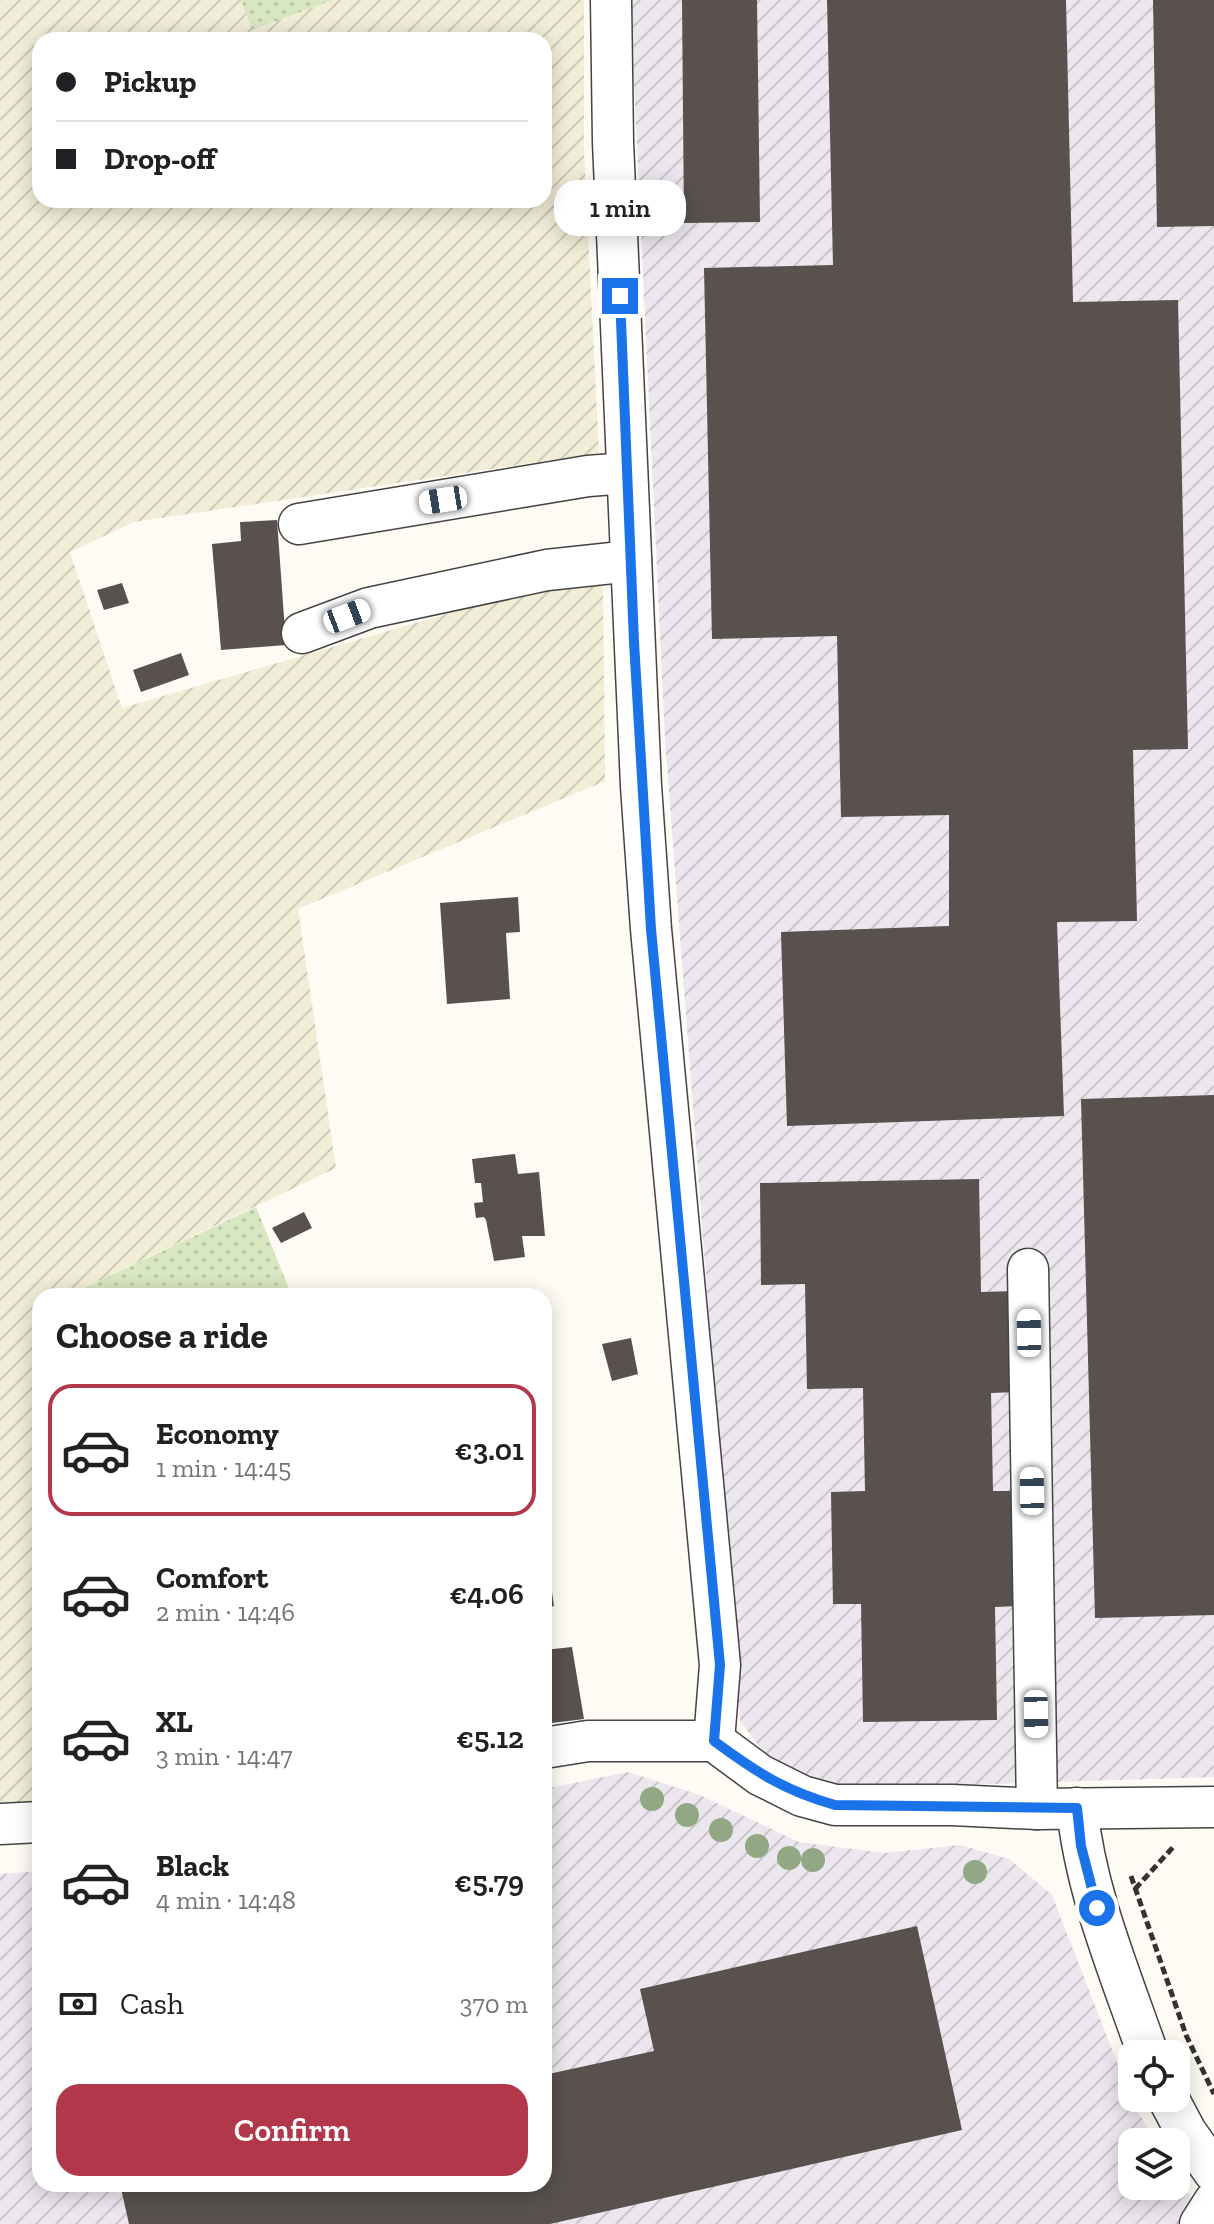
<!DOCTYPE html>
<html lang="en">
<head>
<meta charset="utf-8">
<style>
  :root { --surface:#fff; --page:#f2f2f2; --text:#202124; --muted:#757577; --line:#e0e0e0; --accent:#b2374a }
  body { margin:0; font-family:"Zilla Slab",serif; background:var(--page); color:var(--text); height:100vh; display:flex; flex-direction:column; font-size:30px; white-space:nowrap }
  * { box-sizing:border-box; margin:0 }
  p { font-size:26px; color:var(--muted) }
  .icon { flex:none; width:44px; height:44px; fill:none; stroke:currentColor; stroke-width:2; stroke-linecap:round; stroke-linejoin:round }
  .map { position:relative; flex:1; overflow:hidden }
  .panel { position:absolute; left:32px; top:1288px; width:520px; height:904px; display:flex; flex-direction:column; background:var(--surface); border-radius:24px; box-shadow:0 4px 20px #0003 }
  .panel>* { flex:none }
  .top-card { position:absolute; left:32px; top:32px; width:520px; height:176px; border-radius:24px; box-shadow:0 4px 20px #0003; display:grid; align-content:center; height:176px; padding:0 24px; background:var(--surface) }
  .fabs { position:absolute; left:1118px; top:2040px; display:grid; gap:16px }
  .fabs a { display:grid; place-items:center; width:72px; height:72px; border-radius:16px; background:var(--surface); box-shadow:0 4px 20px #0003; font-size:40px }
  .end { position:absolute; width:36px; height:36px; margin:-18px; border:10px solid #1a73e8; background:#fff; box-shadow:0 0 0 4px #fff }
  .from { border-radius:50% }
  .bubble { position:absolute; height:56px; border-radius:24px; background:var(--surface); box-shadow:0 4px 20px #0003; font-size:26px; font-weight:600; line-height:56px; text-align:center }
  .car { position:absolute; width:24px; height:48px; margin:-24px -12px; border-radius:10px; box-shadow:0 0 6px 2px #0007; background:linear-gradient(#fff 24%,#345 0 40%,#fff 0 76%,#345 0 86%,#fff 0) }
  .top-card b { display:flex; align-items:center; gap:28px; height:76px; font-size:30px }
  .top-card b+b { border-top:2px solid var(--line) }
  .top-card i { width:20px; height:20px; background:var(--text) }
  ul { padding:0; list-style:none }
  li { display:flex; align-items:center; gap:24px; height:132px; margin:0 16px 12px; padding:0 8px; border:4px solid transparent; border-radius:24px }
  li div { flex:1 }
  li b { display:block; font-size:30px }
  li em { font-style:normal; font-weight:600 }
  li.current { border-color:var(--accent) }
  li>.icon { width:72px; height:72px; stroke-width:1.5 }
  h2 { padding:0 24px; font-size:36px; line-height:96px }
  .pay { display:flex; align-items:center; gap:20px; height:88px; padding:0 24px; font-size:30px }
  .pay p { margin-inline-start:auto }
  .primary-button { display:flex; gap:16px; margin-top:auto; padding:16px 24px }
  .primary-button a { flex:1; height:92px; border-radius:24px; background:var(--accent); color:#fff; font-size:32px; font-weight:600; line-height:92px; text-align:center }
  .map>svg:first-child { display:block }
</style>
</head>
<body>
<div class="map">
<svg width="1214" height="2224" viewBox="0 0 1214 2224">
  <defs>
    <pattern id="industrial-furrows" width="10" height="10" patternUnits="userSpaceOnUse" patternTransform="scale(2)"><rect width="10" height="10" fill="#ece7ee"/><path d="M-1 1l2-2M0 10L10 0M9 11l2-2" fill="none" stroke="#c9c5cb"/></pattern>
    <pattern id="farmland-furrows" width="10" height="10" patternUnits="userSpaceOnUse" patternTransform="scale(2)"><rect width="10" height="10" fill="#f2edd7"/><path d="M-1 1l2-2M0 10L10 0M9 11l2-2" fill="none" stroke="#cecab8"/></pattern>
    <pattern id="grass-dots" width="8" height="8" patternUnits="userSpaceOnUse" patternTransform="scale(2)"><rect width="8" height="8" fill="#d8e6c1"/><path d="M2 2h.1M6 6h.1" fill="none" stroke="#b8c4a5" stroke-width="1.8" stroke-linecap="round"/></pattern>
  </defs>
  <rect width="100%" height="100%" fill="#fefbf5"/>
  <g fill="url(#industrial-furrows)">
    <path d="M630,0H1214V1777L834,1789L802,1776L765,1754L740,1721L665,740Z"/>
    <path d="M628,1772L700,1795L799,1842L884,1853L960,1845L1009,1859L1052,1895L1134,2106L1157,2142H1132V2186H1176V2174L1190,2196L1214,2214V2224H0V1874L40,1871V2184H544V1789Z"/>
  </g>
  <path fill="url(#farmland-furrows)" fill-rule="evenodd" d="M0,0H241L252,30L333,0H584V151L599,453L134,522L70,552L122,708L554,583H603L605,781L298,909L336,1168L67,1296H40V1807L0,1810ZM40,40H544V200H40Z"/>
  <g fill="url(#grass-dots)">
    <path d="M241,0H333L252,30Z"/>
    <path d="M256,1207L292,1296H67Z"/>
  </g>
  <g fill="#58514e">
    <path d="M682,0H757L760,222L684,223Z"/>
    <path d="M827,0H1066L1073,302L1178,300L1188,749L1133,750L1137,921L1057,922L1064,1116L787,1126L781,932L949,926V815L841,817L837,636L712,639L704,268L833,265Z"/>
    <path d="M1153,0H1214V226L1157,227Z"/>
    <path d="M277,520L286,645L221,650L212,544L241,541L240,522Z"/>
    <path d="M122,583L129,603L104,610L97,590Z"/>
    <path d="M181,653L189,675L141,692L133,670Z"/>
    <path d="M518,897L520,932L506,933L510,999L447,1004L440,903Z"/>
    <path d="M1214,1095V1615L1095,1618L1081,1099Z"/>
    <path d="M515,1154L518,1174L539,1172L545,1236H522L525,1257L494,1261L486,1220L484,1217L476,1218L474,1203L483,1202L481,1183H475L472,1159Z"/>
    <path d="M979,1179L981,1292L1015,1291L1017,1392L991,1393L993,1491H1019L1021,1606L995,1607L997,1720L863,1722L861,1604H833L831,1492L865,1491L863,1388L807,1389L805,1284L761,1285L760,1183Z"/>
    <path d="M304,1212L312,1228L281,1243L272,1228Z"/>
    <path d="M631,1338L638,1374L612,1381L602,1344Z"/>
    <path d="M544,1578H550L554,1606L544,1608Z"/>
    <path d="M572,1647L584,1719L544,1724V1650Z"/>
    <path d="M917,1926L962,2130L550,2224H129L120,2184H544V2075L654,2051L640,1989Z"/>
  </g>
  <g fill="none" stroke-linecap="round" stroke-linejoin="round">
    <g stroke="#444" stroke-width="43">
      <g id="minor">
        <path d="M611,0L613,142L641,786L651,929L720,1665L714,1741"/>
        <path d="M299,524L588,476L627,473"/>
        <path d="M302,633L369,608L547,570L631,561"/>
        <path d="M1028,1269L1037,1809"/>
        <path d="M714,1741L760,1775L802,1796L835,1805H952L1037,1809L1214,1807"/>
        <path d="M544,1748L588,1741H714"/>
        <path d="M1077,1808C1086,1894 1120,1973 1148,2054"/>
        <path d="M0,1824L40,1822"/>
        <path d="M1168,2098L1186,2132L1214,2172"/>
        <path d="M1200,2224L1214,2202"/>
      </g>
    </g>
    <g stroke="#333" stroke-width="5" stroke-dasharray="8 4" stroke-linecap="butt">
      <path d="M1131,1876L1186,2035L1214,2094"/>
      <path d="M1135,1889L1175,1845"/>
    </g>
    <use href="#minor" stroke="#fff" stroke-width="40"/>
  </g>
  <g fill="#92a784">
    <circle cx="652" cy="1799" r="12"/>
    <circle cx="687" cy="1815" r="12"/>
    <circle cx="721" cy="1830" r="12"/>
    <circle cx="757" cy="1846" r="12"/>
    <circle cx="789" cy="1858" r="12"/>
    <circle cx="813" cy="1860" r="12"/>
    <circle cx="975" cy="1872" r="12"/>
  </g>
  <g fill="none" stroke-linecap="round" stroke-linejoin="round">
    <path stroke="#1a73e8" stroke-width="10" d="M620,296L634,642L651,929L720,1665L714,1741C756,1772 785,1791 835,1805L1077,1808L1081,1846L1097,1908"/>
  </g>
</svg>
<div class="fabs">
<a><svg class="icon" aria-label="locate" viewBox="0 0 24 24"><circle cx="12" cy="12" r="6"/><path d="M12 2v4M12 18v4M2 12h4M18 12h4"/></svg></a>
<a><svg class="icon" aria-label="layers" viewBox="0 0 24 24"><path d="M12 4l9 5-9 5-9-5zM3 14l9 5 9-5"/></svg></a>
</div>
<i class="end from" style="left:1097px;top:1908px"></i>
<i class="end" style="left:620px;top:296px"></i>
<div class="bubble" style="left:554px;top:180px;width:132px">1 min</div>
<i class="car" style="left:443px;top:500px;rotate:261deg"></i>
<i class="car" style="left:347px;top:616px;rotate:69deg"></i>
<i class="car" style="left:1029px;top:1333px;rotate:359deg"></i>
<i class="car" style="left:1032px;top:1491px;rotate:359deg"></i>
<i class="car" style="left:1036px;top:1714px;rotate:179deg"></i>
<div class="top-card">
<b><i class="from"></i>Pickup</b>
<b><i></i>Drop-off</b>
</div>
<section class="panel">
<h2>Choose a ride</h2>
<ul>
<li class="current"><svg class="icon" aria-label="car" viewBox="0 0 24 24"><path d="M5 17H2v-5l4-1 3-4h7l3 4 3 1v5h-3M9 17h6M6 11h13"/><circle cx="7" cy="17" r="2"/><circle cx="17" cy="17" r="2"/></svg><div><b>Economy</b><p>1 min · 14:45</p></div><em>€3.01</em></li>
<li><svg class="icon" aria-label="car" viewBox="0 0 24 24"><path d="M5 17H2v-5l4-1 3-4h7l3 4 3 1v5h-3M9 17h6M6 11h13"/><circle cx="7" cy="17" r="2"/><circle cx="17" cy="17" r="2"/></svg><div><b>Comfort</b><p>2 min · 14:46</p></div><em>€4.06</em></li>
<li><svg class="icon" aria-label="car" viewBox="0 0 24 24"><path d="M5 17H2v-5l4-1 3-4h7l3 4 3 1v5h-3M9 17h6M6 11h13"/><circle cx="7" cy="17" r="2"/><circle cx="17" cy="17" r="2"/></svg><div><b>XL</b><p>3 min · 14:47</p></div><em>€5.12</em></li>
<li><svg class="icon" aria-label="car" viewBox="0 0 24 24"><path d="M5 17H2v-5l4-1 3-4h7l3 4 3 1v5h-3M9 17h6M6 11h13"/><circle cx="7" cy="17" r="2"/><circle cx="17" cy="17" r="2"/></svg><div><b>Black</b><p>4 min · 14:48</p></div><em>€5.79</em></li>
</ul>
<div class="pay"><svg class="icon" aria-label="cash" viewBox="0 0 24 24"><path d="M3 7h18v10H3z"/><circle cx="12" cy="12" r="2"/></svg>Cash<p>370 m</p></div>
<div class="primary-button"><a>Confirm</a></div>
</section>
</div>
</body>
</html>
